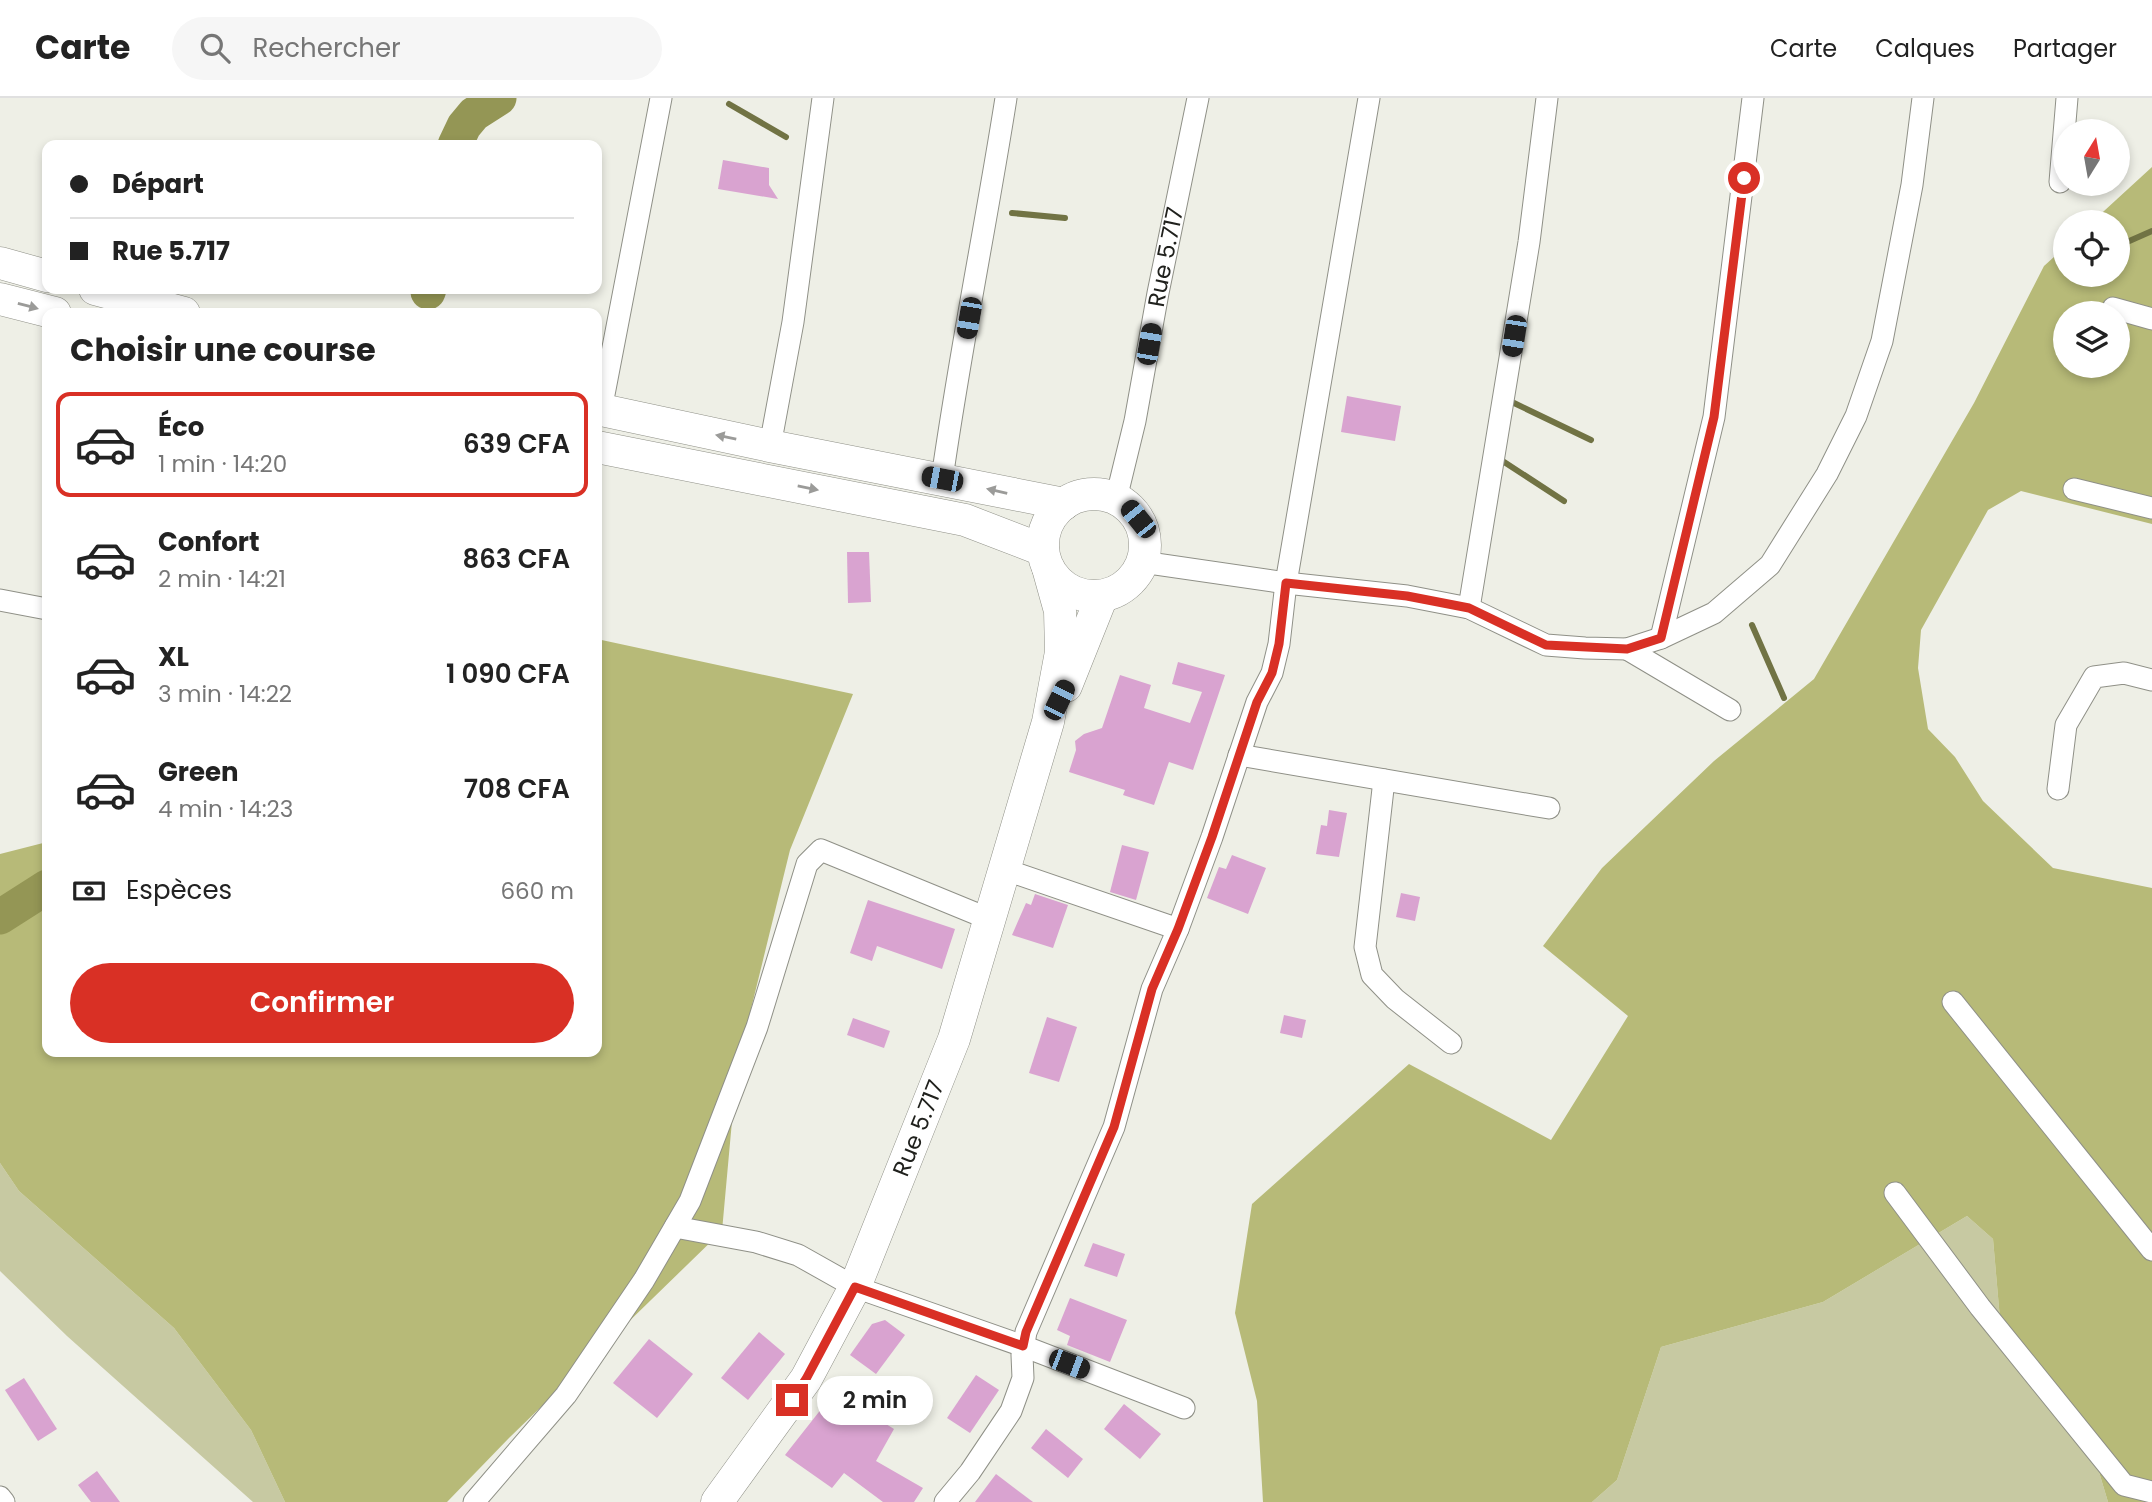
<!DOCTYPE html>
<html lang="fr">
<head>
<meta charset="utf-8">
<style>
  :root { --surface:#fff; --page:#f6f6f6; --text:#222; --muted:#767676; --line:#e0e0e0; --accent:#d93025 }
  body { margin:0; font-family:Poppins,sans-serif; background:var(--page); color:var(--text); height:100vh; display:flex; flex-direction:column; font-size:26px; white-space:nowrap }
  * { box-sizing:border-box; margin:0 }
  p { font-size:23px; color:var(--muted) }
  .icon { flex:none; width:38px; height:38px; fill:none; stroke:currentColor; stroke-width:2; stroke-linecap:round; stroke-linejoin:round }
  .map { position:relative; flex:1; overflow:hidden }
  .side { position:absolute; left:42px; top:210px; width:560px; height:749px; display:flex; flex-direction:column; background:var(--surface); border-radius:14px; box-shadow:0 4px 10px #0003 }
  .side>* { flex:none }
  .top-card { position:absolute; left:42px; top:42px; width:560px; height:154px; border-radius:14px; box-shadow:0 4px 10px #0003; display:grid; align-content:center; height:154px; padding:0 28px; background:var(--surface) }
  .needle { width:46px; rotate:11deg }
  .fabs { position:absolute; left:2053px; top:21px; display:grid; gap:14px }
  .fabs a { display:grid; place-items:center; width:77px; height:77px; border-radius:50%; background:var(--surface); box-shadow:0 4px 10px #0003; font-size:35px }
  .end { position:absolute; width:32px; height:32px; margin:-16px; border:9px solid #d93025; background:#fff; box-shadow:0 0 0 4px #fff }
  .from { border-radius:50% }
  .bubble { position:absolute; height:49px; border-radius:24px; background:var(--surface); box-shadow:0 4px 10px #0003; font-size:23px; font-weight:600; line-height:49px; text-align:center }
  .car { position:absolute; width:21px; height:42px; margin:-21px -10px; border-radius:9px; box-shadow:0 0 5px 2px #0007; background:linear-gradient(#222 24%,#8ab4d8 0 40%,#222 0 76%,#8ab4d8 0 86%,#222 0) }
  .top-card b { display:flex; align-items:center; gap:24px; height:66px; font-size:26px }
  .top-card b+b { border-top:2px solid var(--line) }
  .top-card i { width:18px; height:18px; background:var(--text) }
  ul { padding:0; list-style:none }
  li { display:flex; align-items:center; gap:21px; height:105px; margin:0 14px 10px; padding:0 14px; border:4px solid transparent; border-radius:14px }
  li div { flex:1 }
  li b { display:block; font-size:26px }
  li em { font-style:normal; font-weight:600 }
  li.selected { border-color:var(--accent) }
  li>.icon { width:63px; height:63px; stroke-width:1.5 }
  h2 { padding:0 28px; font-size:32px; line-height:84px }
  .pay { display:flex; align-items:center; gap:18px; height:77px; padding:0 28px; font-size:26px }
  .pay p { margin-inline-start:auto }
  .cta { display:flex; gap:14px; margin-top:auto; padding:14px 28px }
  .cta a { flex:1; height:80px; border-radius:42px; background:var(--accent); color:#fff; font-size:28px; font-weight:600; line-height:80px; text-align:center }
  header { display:flex; align-items:center; gap:42px; box-sizing:border-box; height:98px; padding:0 35px; background:var(--surface); border-bottom:2px solid var(--line) }
  header strong { font-size:33px }
  nav { display:flex; gap:38px; margin-inline-start:auto; font-size:24px }
  .search { width:490px; height:63px; background:var(--page); display:flex; align-items:center; gap:18px; box-sizing:border-box; padding:0 24px; border-radius:38px; color:var(--muted); font-size:26px }
  .map>svg:first-child { display:block }
</style>
</head>
<body>
<header>
<strong>Carte</strong>
<div class="search"><svg class="icon" aria-label="search" viewBox="0 0 24 24"><circle cx="10" cy="10" r="6"/><path d="M15 15l6 6"/></svg>Rechercher</div>
<nav><a>Carte</a><a>Calques</a><a>Partager</a></nav>
</header>
<div class="map">
<svg width="2152" height="1404" viewBox="0 0 2152 1404">
  <rect width="100%" height="100%" fill="#eeefe6"/>
  <g fill="#c7c9a2">
    <path d="M0,1065L19,1093L174,1230L251,1332L285,1404H253L67,1238L0,1173Z"/>
    <path d="M1967,1118L1993,1141L2002,1244L2099,1374L2108,1404H1592L1617,1382L1661,1249L1823,1204Z"/>
  </g>
  <g fill="#b7ba78" fill-rule="evenodd">
    <path d="M2152,69V426L2021,393L1988,412L1921,532L1918,570L1928,631L1955,659L1983,703L2053,770L2152,790V1404H2108L2099,1374L2002,1244L1993,1141L1967,1118L1823,1204L1661,1249L1617,1382L1592,1404H1263L1257,1303L1235,1215L1252,1106L1409,966L1551,1042L1628,918L1543,848L1602,770L1714,663L1814,581L1974,305L2044,168L2065,149V177H2118V124H2092ZM2065,215H2118V268H2065Z"/>
    <path d="M597,541L853,596L790,752L737,968L722,1133L509,1340L447,1404H285L251,1332L174,1230L19,1093L0,1065V756L47,744V954H597Z"/>
  </g>
  <g fill="none" stroke-linecap="round" stroke-linejoin="round">
    <g stroke="#717344" stroke-width="6">
      <path d="M729,6L786,39"/>
      <path d="M1012,115L1065,120"/>
      <path d="M2127,144L2152,133"/>
      <path d="M1514,305L1591,342"/>
      <path d="M1498,360L1564,403"/>
      <path d="M1752,527L1784,600"/>
    </g>
    <g stroke="#949655" stroke-width="35">
      <path d="M455,47L464,28L474,16L499,0"/>
      <path d="M428,194L429,191"/>
      <path d="M0,819L47,789"/>
    </g>
  </g>
  <g fill="#d9a3d0">
    <path d="M723,62L769,70V87L778,101L718,91Z"/>
    <path d="M1347,298L1401,308L1395,343L1341,334Z"/>
    <path d="M847,454H869L871,504L848,505Z"/>
    <path d="M1178,564L1225,577L1193,672L1169,664L1154,707L1123,697L1125,692L1069,674L1076,652L1075,643L1084,636L1102,630L1120,577L1151,587L1144,610L1190,625L1202,594L1172,586Z"/>
    <path d="M1329,712L1347,715L1339,759L1316,756L1321,727L1327,728Z"/>
    <path d="M1122,747L1149,754L1136,802L1110,794Z"/>
    <path d="M1232,757L1266,770L1248,816L1207,800L1219,769L1226,771Z"/>
    <path d="M1401,795L1420,799L1415,823L1396,819Z"/>
    <path d="M1035,796L1068,807L1053,850L1012,837L1026,805L1031,807Z"/>
    <path d="M868,802L955,831L942,871L877,848L872,863L850,855Z"/>
    <path d="M1284,917L1306,922L1302,940L1280,935Z"/>
    <path d="M1047,919L1077,929L1059,984L1029,975Z"/>
    <path d="M853,920L890,933L884,950L847,937Z"/>
    <path d="M1093,1145L1125,1156L1117,1179L1084,1168Z"/>
    <path d="M1070,1200L1127,1222L1110,1264L1067,1247L1070,1238L1057,1232Z"/>
    <path d="M885,1222L905,1237L876,1276L850,1257L872,1226Z"/>
    <path d="M759,1234L785,1256L748,1302L721,1280Z"/>
    <path d="M649,1241L693,1276L657,1320L613,1285Z"/>
    <path d="M976,1277L999,1292L970,1335L947,1320Z"/>
    <path d="M24,1280L57,1331L38,1343L5,1292Z"/>
    <path d="M893,1285L909,1298L886,1326L894,1331L876,1363L923,1390L914,1404H883L844,1375L832,1390L785,1357L837,1291L869,1315Z"/>
    <path d="M1124,1306L1161,1336L1140,1361L1104,1331Z"/>
    <path d="M1046,1331L1083,1361L1068,1380L1031,1350Z"/>
    <path d="M97,1373L120,1404H91L78,1387Z"/>
    <path d="M996,1376L1033,1404H975Z"/>
  </g>
  <g fill="none" stroke-linecap="round" stroke-linejoin="round">
    <g stroke="#8f9087" stroke-width="23">
      <g id="street">
        <path d="M2060,84L2067,0"/>
        <path d="M2113,210L2152,221"/>
        <path d="M601,312L661,0"/>
        <path d="M770,348L793,224L823,0"/>
        <path d="M942,381C960,253 986,127 1006,0"/>
        <path d="M2074,391L2152,410"/>
        <path id="s1" d="M1116,401L1135,323L1158,195L1198,0"/>
        <path d="M1142,464L1286,485L1407,498L1469,510L1546,547L1585,550L1627,551L1661,540L1714,515L1770,467L1827,376L1856,318L1882,243L1912,87L1923,0"/>
        <path d="M0,502L47,511"/>
        <path d="M1469,510L1529,144L1547,0"/>
        <path d="M1661,540L1714,319L1753,0"/>
        <path d="M1627,551L1730,612"/>
        <path d="M1239,657L1549,710"/>
        <path d="M1384,682L1365,849L1372,877L1395,901L1451,945"/>
        <path d="M2058,691L2066,627L2094,579L2124,575L2152,582"/>
        <path d="M1003,771L1178,831"/>
        <path d="M1953,904L2152,1152"/>
        <path d="M1895,1095L1980,1209L2124,1387L2152,1394"/>
        <path d="M675,1129L756,1144L798,1157L855,1189L1023,1248L1184,1310"/>
        <path d="M0,1399L4,1404"/>
        <path d="M474,1404L566,1297L644,1182L690,1103L757,929L807,766L821,752L989,821"/>
        <path d="M945,1404L970,1374L1011,1313L1023,1280L1022,1257L1026,1234L1114,1029L1152,891L1178,831L1212,739L1257,604L1272,575L1279,546L1286,485L1369,0"/>
      </g>
    </g>
    <g stroke="#8f9087" stroke-width="33">
      <g id="secondary">
        <path d="M0,165L47,178"/>
        <path d="M95,191L184,215"/>
        <path d="M0,201L55,215"/>
        <path d="M597,311L770,348L1064,406"/>
        <path d="M597,349L965,422L1043,452"/>
        <circle cx="1094" cy="447" r="51"/>
        <path d="M1066,588L1102,498"/>
        <path id="s2" d="M717,1404L806,1281L855,1189L954,941L1048,624L1061,554L1060,513L1048,470"/>
      </g>
    </g>
    <use href="#street" stroke="#fff" stroke-width="21"/>
    <use href="#secondary" stroke="#fff" stroke-width="32"/>
  </g>
  <defs><path id="oneway-solid" d="M-6-.8H1V-3.2L6.5 0L1 3.2V.8H-6Z" transform="scale(1.75)"/></defs>
  <g fill="#9b9b99">
    <use href="#oneway-solid" transform="translate(28 208) rotate(15)"/>
    <use href="#oneway-solid" transform="translate(726 339) rotate(-168)"/>
    <use href="#oneway-solid" transform="translate(808 390) rotate(11)"/>
    <use href="#oneway-solid" transform="translate(997 393) rotate(-167)"/>
  </g>
  <g fill="none" stroke-linecap="round" stroke-linejoin="round">
    <path stroke="#d93025" stroke-width="9" d="M792,1302L806,1281L855,1189L1023,1248L1026,1234L1114,1029L1152,891L1178,831L1212,739L1257,604L1272,575L1279,546L1286,485L1407,498L1469,510L1546,547L1627,551L1661,540L1714,319L1744,80"/>
  </g>
  <g text-anchor="middle" dominant-baseline="central" stroke-width="6" stroke-linejoin="round" paint-order="stroke">
    <g font-size="23" fill="#20211d" stroke="#fff">
      <text stroke="none"><textPath href="#s1" startOffset="247">Rue 5.717</textPath></text>
      <text stroke="none"><textPath href="#s2" startOffset="427">Rue 5.717</textPath></text>
    </g>
  </g>
</svg>
<div class="fabs">
<a><svg class="needle" viewBox="-14 -14 28 28"><path d="M0-13l5 13h-10z" fill="#e53935"/><path d="M0 13l5-13h-10z" fill="#767676"/></svg></a>
<a><svg class="icon" aria-label="locate" viewBox="0 0 24 24"><circle cx="12" cy="12" r="6"/><path d="M12 2v4M12 18v4M2 12h4M18 12h4"/></svg></a>
<a><svg class="icon" aria-label="layers" viewBox="0 0 24 24"><path d="M12 4l9 5-9 5-9-5zM3 14l9 5 9-5"/></svg></a>
</div>
<i class="end from" style="left:1744px;top:80px"></i>
<i class="end" style="left:792px;top:1302px"></i>
<div class="bubble" style="left:817px;top:1278px;width:116px">2 min</div>
<i class="car" style="left:969px;top:220px;rotate:190deg"></i>
<i class="car" style="left:1514px;top:238px;rotate:189deg"></i>
<i class="car" style="left:1149px;top:246px;rotate:10deg"></i>
<i class="car" style="left:942px;top:381px;rotate:281deg"></i>
<i class="car" style="left:1138px;top:421px;rotate:321deg"></i>
<i class="car" style="left:1059px;top:602px;rotate:26deg"></i>
<i class="car" style="left:1069px;top:1266px;rotate:111deg"></i>
<div class="top-card">
<b><i class="from"></i>Départ</b>
<b><i></i>Rue 5.717</b>
</div>
<section class="side">
<h2>Choisir une course</h2>
<ul>
<li class="selected"><svg class="icon" aria-label="car" viewBox="0 0 24 24"><path d="M5 17H2v-5l4-1 3-4h7l3 4 3 1v5h-3M9 17h6M6 11h13"/><circle cx="7" cy="17" r="2"/><circle cx="17" cy="17" r="2"/></svg><div><b>Éco</b><p>1 min · 14:20</p></div><em>639 CFA</em></li>
<li><svg class="icon" aria-label="car" viewBox="0 0 24 24"><path d="M5 17H2v-5l4-1 3-4h7l3 4 3 1v5h-3M9 17h6M6 11h13"/><circle cx="7" cy="17" r="2"/><circle cx="17" cy="17" r="2"/></svg><div><b>Confort</b><p>2 min · 14:21</p></div><em>863 CFA</em></li>
<li><svg class="icon" aria-label="car" viewBox="0 0 24 24"><path d="M5 17H2v-5l4-1 3-4h7l3 4 3 1v5h-3M9 17h6M6 11h13"/><circle cx="7" cy="17" r="2"/><circle cx="17" cy="17" r="2"/></svg><div><b>XL</b><p>3 min · 14:22</p></div><em>1 090 CFA</em></li>
<li><svg class="icon" aria-label="car" viewBox="0 0 24 24"><path d="M5 17H2v-5l4-1 3-4h7l3 4 3 1v5h-3M9 17h6M6 11h13"/><circle cx="7" cy="17" r="2"/><circle cx="17" cy="17" r="2"/></svg><div><b>Green</b><p>4 min · 14:23</p></div><em>708 CFA</em></li>
</ul>
<div class="pay"><svg class="icon" aria-label="cash" viewBox="0 0 24 24"><path d="M3 7h18v10H3z"/><circle cx="12" cy="12" r="2"/></svg>Espèces<p>660 m</p></div>
<div class="cta"><a>Confirmer</a></div>
</section>
</div>
</body>
</html>
